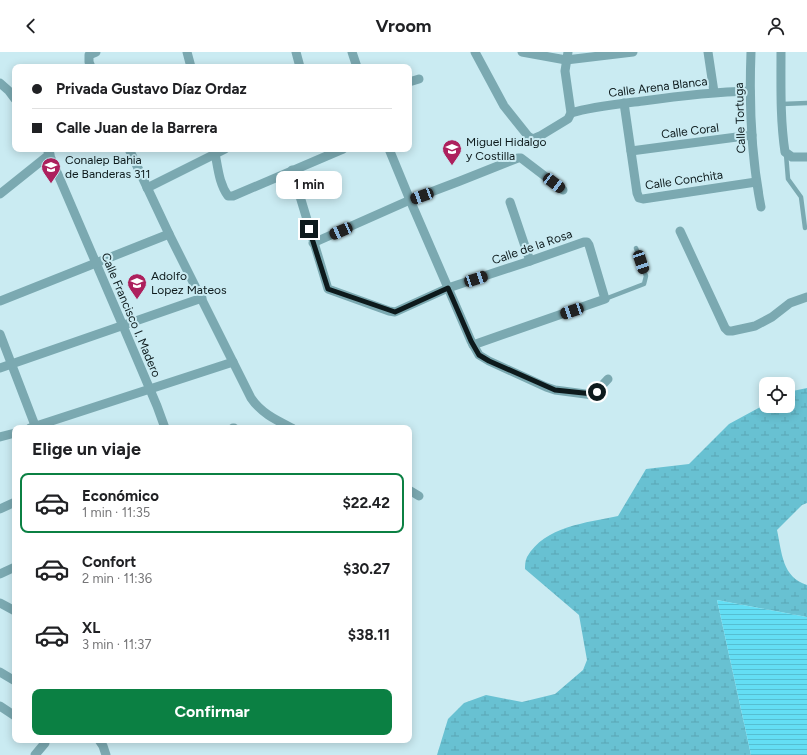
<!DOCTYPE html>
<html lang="es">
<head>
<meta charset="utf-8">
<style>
  :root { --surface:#fff; --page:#f2f2f2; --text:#202124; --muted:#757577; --line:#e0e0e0; --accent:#0b8043 }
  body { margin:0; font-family:Figtree,sans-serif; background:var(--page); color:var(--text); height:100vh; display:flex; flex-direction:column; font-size:15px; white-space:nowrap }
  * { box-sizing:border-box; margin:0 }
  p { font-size:13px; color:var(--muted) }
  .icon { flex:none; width:22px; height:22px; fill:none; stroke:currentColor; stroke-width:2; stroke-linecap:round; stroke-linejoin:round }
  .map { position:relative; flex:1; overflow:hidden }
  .side { position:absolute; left:12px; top:373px; width:400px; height:318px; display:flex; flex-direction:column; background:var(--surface); border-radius:8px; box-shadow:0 2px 10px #0003 }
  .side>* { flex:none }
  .hud { position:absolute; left:12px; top:12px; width:400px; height:88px; border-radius:8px; box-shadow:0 2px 10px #0003; display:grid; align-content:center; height:88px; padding:0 20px; background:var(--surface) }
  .tools { position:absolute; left:759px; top:325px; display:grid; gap:8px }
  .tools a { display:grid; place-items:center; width:36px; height:36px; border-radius:8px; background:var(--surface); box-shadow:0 2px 10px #0003; font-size:20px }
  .end { position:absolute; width:18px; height:18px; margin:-9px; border:5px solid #0d1a1c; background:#fff; box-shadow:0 0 0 2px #fff }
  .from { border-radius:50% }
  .bubble { position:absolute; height:28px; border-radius:8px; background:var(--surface); box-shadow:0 2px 10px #0003; font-size:13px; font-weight:700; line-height:28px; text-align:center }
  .car { position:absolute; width:12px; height:24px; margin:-12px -6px; border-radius:5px; box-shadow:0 0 3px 1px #0007; background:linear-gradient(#222 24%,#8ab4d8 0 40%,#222 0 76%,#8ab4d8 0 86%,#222 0) }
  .hud b { display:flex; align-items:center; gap:14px; height:38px; font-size:15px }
  .hud b+b { border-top:1px solid var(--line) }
  .hud i { width:10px; height:10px; background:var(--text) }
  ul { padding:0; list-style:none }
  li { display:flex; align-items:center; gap:12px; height:60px; margin:0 8px 6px; padding:0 12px; border:2px solid transparent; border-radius:8px }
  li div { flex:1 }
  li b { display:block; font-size:15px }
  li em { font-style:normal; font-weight:700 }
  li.on { border-color:var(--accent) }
  li>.icon { width:36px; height:36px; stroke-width:1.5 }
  h2 { padding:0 20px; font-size:18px; line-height:48px }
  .primary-button { display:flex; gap:8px; margin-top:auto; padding:8px 20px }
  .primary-button a { flex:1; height:46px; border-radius:8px; background:var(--accent); color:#fff; font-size:16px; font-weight:700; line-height:46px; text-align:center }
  header { display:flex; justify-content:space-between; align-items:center; height:52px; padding:0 20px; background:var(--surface); font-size:18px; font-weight:700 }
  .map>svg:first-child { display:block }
</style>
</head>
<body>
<header><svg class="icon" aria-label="back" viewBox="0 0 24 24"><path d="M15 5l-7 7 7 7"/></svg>Vroom<svg class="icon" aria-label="person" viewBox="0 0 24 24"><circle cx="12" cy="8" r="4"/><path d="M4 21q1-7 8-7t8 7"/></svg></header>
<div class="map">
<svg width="807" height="703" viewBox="0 0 807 703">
  <defs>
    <pattern id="wetland-marsh" width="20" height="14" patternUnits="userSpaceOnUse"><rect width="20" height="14" fill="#68c1d2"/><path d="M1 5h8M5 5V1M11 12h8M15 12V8" fill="none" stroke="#59a5b4"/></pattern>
    <pattern id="water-rules" width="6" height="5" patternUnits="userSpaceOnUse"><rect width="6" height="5" fill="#64def4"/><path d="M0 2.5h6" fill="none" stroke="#56bed1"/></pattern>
  </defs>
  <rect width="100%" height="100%" fill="#caebf2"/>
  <path fill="url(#wetland-marsh)" d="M807,336V451L802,453L777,478C782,501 782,525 807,533V565L717,548L751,703H437L448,667L464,651L486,643L522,650L555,642L583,618L587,608L579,563L525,517C525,514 525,509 527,505C545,474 586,471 618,464L646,417L689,412L729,372L766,352V354H788V340Z"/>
  <path fill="url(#water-rules)" d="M717,548L807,565V703H751Z"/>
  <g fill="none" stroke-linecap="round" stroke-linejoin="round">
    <g stroke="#7ba9b1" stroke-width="4.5">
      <path d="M782,52L807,51"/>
      <path d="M786,102L788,127L801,145L805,176"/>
      <path d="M605,247L644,232L646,224L636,196"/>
    </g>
    <g stroke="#7ba9b1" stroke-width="9">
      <path d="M187,0L191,15"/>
      <path d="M296,0L300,15"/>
      <path d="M352,0L357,15"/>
      <path d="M475,0L504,54L528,84L533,87L540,84L568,67L571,61L565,19L568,0"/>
      <path d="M522,0L566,8L633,0"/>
      <path d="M708,0L714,40"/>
      <path d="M751,0C749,52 751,104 761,155"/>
      <path d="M781,0C781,33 780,67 785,100L792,105H807"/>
      <path d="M91,15L89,10V3L96,0"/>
      <path d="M409,30L419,27"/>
      <path d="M0,31L9,39L15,47"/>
      <path d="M624,51L637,141L639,146L643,147L756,130"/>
      <path d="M571,61C594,54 619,52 643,49C679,44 714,40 750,39"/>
      <path d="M47,97L123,274L157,354L165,376"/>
      <path d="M129,97L169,182L251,346C261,361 276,368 292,376"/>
      <path d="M214,97C218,113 218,130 228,144H233L343,97"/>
      <path d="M389,97L410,148L471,289L479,303L489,309L546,335L555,338L593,343L608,327"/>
      <path d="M631,99L752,83"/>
      <path d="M292,118L328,237L389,259L395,260L448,236L530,209L584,190H587L589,193L605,247L473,293"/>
      <path d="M147,136L225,97"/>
      <path d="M0,142L50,102"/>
      <path d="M510,150L530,209"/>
      <path d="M680,179L725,276L728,279H732L755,274L772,265L790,251L807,245"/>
      <path d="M313,191L410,148L460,129L518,106H521L563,138"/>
      <path d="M0,249L169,182"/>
      <path d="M0,282L36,376"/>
      <path d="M0,316L202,246"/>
      <path d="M30,376L233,310"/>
      <path d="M233,376H234"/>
      <path d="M0,385L15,381"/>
      <path d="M409,438L419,444"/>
      <path d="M0,457L15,450"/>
      <path d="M0,522L15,515"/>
      <path d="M0,551L15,559"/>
      <path d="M0,620L15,629"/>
      <path d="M0,654L15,664"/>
      <path d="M99,688L103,694L106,703"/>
      <path d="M35,703L45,691V688"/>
    </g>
  </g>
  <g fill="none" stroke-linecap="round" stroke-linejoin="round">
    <path stroke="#0d1a1c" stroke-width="5" d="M309,177L328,237L395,260L448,236L471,289L479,303L489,309L555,338L593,342L597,340"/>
  </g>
  <defs>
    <g id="school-pin" transform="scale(1)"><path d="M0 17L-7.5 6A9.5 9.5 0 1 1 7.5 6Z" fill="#ad205d" stroke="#caebf2"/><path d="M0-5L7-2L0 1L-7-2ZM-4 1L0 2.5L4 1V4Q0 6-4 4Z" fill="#fff"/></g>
    <g id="university-pin" transform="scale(1)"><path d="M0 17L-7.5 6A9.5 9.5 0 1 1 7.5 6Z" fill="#ad205d" stroke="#caebf2"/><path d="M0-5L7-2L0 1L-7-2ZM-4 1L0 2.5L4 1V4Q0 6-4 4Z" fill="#fff"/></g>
  </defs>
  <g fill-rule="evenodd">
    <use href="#school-pin" x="452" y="97"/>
    <use href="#university-pin" x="51" y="115"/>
    <use href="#school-pin" x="137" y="231"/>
  </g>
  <g text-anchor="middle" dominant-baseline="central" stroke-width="4" stroke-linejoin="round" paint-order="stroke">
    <g font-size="12" fill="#0d1a1c" stroke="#caebf2">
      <text transform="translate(658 35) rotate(-7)">Calle Arena Blanca</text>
      <text transform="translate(740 66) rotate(-92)">Calle Tortuga</text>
      <text transform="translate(690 79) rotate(-7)">Calle Coral</text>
      <text transform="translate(684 128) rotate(-8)">Calle Conchita</text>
      <text transform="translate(532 195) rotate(-19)">Calle de la Rosa</text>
      <text transform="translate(131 263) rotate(67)">Calle Francisco I. Madero</text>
    </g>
    <g font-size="12" fill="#0d1a1c" stroke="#caebf2" text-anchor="start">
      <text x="466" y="90">Miguel Hidalgo<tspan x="466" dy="14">y Costilla</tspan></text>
      <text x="65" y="108">Conalep Bahia<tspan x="65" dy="14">de Banderas 311</tspan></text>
      <text x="151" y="224">Adolfo<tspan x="151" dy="14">Lopez Mateos</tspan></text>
    </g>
  </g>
</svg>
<div class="tools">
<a><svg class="icon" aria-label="locate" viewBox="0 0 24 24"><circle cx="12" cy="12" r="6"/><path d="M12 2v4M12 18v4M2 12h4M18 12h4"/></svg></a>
</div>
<i class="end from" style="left:597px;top:340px"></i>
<i class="end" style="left:309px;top:177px"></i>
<div class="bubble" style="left:276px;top:119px;width:66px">1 min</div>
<i class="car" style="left:554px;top:131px;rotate:127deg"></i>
<i class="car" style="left:422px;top:144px;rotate:250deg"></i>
<i class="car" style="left:341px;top:179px;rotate:246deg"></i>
<i class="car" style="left:641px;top:210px;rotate:162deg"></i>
<i class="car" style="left:476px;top:227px;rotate:72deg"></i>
<i class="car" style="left:572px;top:259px;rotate:251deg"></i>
<div class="hud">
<b><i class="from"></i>Privada Gustavo Díaz Ordaz</b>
<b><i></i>Calle Juan de la Barrera</b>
</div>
<section class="side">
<h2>Elige un viaje</h2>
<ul>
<li class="on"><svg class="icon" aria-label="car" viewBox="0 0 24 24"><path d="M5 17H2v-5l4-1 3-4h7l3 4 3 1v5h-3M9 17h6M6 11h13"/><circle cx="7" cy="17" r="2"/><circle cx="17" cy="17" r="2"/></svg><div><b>Económico</b><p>1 min · 11:35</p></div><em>$22.42</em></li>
<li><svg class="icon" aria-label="car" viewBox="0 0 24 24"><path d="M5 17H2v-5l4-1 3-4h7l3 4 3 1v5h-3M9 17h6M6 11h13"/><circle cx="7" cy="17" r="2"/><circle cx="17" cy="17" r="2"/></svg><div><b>Confort</b><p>2 min · 11:36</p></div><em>$30.27</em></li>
<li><svg class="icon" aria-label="car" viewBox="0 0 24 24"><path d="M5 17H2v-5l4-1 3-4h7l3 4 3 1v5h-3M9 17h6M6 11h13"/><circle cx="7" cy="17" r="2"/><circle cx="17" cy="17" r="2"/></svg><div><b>XL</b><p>3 min · 11:37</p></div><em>$38.11</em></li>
</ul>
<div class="primary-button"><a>Confirmar</a></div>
</section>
</div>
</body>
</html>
